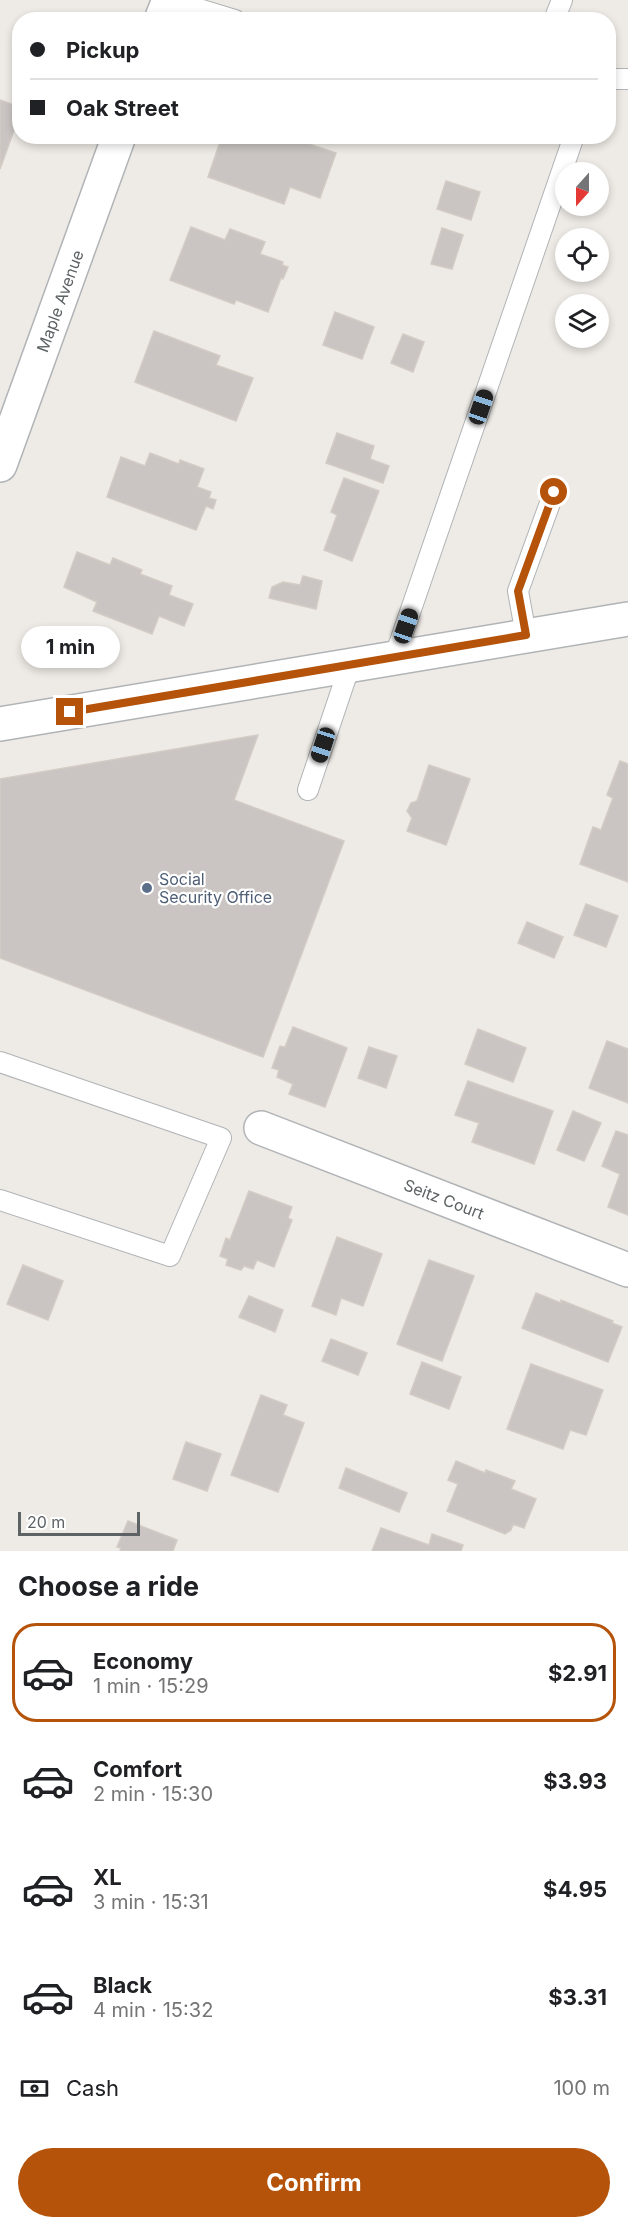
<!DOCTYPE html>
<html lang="en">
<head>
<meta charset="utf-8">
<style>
  :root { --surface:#fff; --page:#f2f2f2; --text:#202124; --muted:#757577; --line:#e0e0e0; --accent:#b45309 }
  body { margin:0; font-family:Inter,sans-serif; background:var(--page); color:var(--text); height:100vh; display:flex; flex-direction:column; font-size:22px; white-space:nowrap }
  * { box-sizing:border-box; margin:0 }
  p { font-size:20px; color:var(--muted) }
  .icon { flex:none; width:33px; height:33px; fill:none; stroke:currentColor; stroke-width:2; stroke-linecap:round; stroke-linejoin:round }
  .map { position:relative; height:1551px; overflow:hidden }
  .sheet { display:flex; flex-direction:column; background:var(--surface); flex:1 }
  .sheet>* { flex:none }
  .top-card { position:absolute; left:12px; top:12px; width:604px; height:132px; border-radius:24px; box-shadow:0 3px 9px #0003; display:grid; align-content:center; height:132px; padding:0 18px; background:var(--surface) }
  .needle { width:39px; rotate:201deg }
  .buttons { position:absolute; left:555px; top:162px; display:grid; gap:12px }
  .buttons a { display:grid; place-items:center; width:54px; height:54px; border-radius:50%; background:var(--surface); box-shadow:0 3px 9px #0003; font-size:30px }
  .scale { position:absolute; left:18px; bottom:15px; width:122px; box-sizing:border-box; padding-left:6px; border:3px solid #5d6264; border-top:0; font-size:16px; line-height:21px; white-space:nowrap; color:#5d6264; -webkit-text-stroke:4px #fff; paint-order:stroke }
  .end { position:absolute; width:27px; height:27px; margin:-14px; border:8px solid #b45309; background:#fff; box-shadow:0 0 0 3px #fff }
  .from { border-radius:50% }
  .bubble { position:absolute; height:42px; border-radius:21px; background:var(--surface); box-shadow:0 3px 9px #0003; font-size:20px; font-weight:700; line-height:42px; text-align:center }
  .car { position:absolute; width:18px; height:36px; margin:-18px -9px; border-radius:8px; box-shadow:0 0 4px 2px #0007; background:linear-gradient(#222 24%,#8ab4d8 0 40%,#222 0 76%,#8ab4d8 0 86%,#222 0) }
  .top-card b { display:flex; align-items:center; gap:21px; height:57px; font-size:22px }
  .top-card b+b { border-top:2px solid var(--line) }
  .top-card i { width:15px; height:15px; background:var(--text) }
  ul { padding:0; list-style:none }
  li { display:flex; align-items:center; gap:18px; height:99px; margin:0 12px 9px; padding:0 6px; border:3px solid transparent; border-radius:24px }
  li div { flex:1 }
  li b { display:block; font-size:22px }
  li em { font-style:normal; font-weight:700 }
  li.selected { border-color:var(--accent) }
  li>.icon { width:54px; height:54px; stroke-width:1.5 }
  h2 { padding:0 18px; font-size:27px; line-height:72px }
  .pay { display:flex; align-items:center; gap:15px; height:66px; padding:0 18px; font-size:22px }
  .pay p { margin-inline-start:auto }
  .cta { display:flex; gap:12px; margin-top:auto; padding:12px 18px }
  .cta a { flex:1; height:69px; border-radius:36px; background:var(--accent); color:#fff; font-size:24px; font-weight:700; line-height:69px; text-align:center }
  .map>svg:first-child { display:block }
</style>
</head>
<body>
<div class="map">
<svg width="628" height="1551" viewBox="0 0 628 1551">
  <rect width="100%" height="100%" fill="#eeeae5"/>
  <g fill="#cac5c2" stroke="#d3cbc4" stroke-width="1.5">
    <path d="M0,100L20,107V114L0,169Z"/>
    <path d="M222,136H308L306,143L336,153L320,198L290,187L284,204L208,177Z"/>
    <path d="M446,181L480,192L471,220L437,209Z"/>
    <path d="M191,227L225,240L230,229L265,242L260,254L283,262L282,265L288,267L283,279L281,278L268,312L236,300L234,304L170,280Z"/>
    <path d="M442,228L463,235L452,269L431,264Z"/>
    <path d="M335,312L374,327L362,359L323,345Z"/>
    <path d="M154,331L220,356L216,365L253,378L236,421L135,382Z"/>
    <path d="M403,334L424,342L413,372L391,363Z"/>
    <path d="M337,433L374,446L370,459L389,466L383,483L326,463Z"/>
    <path d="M150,453L179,464L180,460L204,469L197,487L211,492L209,498L216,500L213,509L206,506L196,530L107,497L121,457L145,466Z"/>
    <path d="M344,478L379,491L352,561L324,550L337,515L331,512Z"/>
    <path d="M77,552L110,565L113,558L142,570L140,574L172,586L169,595L193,604L184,626L159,616L152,634L93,611L97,602L64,587Z"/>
    <path d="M303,576L322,581L316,609L269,598L272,587L283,582L300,585Z"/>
    <path d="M258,735L234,800L344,841L263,1057L0,958V779Z"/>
    <path d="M620,761L628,764V882L580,864L593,827L601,830L613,798L607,795Z"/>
    <path d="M429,765L470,779L446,845L407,831L412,818L407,811L411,803L417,801Z"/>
    <path d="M586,904L618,916L606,947L574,935Z"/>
    <path d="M527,922L563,937L554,958L518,943Z"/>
    <path d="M293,1027L347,1048L325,1107L289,1094L293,1084L277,1077L279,1070L272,1068L280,1046L285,1047Z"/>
    <path d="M478,1029L526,1048L513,1082L465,1064Z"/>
    <path d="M607,1041L628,1049V1103L589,1088Z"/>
    <path d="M369,1047L397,1056L386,1088L358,1078Z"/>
    <path d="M468,1081L553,1111L534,1164L472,1142L479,1123L455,1115Z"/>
    <path d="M573,1111L601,1123L584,1161L557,1150Z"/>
    <path d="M616,1131L628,1135V1215L608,1207L620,1174L602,1166Z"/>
    <path d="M249,1191L292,1207L288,1218L292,1220L274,1267L257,1260L253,1269L244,1266L241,1270L226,1265L228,1259L220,1256L226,1238L230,1240Z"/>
    <path d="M337,1237L382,1254L363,1306L341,1298L336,1315L312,1306Z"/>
    <path d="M429,1260L474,1276L442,1361L397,1344Z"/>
    <path d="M23,1265L63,1281L48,1320L7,1304Z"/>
    <path d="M536,1293L561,1303V1300L613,1321L612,1323L622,1327L608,1362L522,1328Z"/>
    <path d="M249,1296L283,1310L275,1332L239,1317Z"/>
    <path d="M331,1339L367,1353L358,1375L322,1361Z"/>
    <path d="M422,1362L461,1377L449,1409L410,1394Z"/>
    <path d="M531,1364L603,1390L586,1435L570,1430L563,1449L507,1429Z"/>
    <path d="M261,1395L287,1405L283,1415L304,1423L278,1492L231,1475Z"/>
    <path d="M186,1442L221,1454L207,1491L173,1479Z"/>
    <path d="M456,1461L485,1473L486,1470L515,1481L511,1489L536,1499L524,1528L513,1524L511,1530L505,1534L447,1511L458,1484L448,1480Z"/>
    <path d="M346,1468L407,1493L399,1512L339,1488Z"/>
    <path d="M128,1521L177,1540L173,1551H120L121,1548L117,1547Z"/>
    <path d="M381,1528L429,1545L432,1534L463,1545L461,1551H372Z"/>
  </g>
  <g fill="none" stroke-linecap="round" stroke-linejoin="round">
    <g stroke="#b0b4b6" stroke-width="22">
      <g id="service">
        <path d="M169,0L235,20"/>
        <path d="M554,20L562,0"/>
        <path d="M609,79H628"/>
        <path d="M526,635L518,591L554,492"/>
        <path d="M395,656L574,136"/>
        <path d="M308,790L350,665"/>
        <path d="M0,1062L221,1138L170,1256L0,1200"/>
      </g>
    </g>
    <g stroke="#b0b4b6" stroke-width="36">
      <g id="minor">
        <path d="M161,20L169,0"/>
        <path d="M0,465L119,136"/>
        <path d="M0,724L628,619"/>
        <path d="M261,1128L628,1270"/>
      </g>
    </g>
    <use href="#service" stroke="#fff" stroke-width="20"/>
    <use href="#minor" stroke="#fff" stroke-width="33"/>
  </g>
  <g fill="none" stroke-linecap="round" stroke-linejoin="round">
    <path stroke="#b45309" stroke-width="8" d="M70,712L526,635L518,591L554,492"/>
  </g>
  <circle fill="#5c6f8a" stroke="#fff" stroke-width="2" cx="147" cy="888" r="6"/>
  <g text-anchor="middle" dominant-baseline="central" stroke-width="4.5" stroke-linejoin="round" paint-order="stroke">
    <g font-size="16" fill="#5d6264" stroke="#fff">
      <text transform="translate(60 301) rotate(-70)">Maple Avenue</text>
      <text transform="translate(444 1199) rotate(21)">Seitz Court</text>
    </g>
    <g font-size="16" fill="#4e5e75" stroke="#fff" text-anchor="start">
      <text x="159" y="879">Social<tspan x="159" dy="18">Security Office</tspan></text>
    </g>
  </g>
</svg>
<div class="buttons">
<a><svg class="needle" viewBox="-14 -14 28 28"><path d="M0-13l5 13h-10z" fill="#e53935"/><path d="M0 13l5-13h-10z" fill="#757577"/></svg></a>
<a><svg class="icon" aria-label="locate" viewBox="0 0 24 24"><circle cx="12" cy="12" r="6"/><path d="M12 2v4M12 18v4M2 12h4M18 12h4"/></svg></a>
<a><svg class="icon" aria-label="layers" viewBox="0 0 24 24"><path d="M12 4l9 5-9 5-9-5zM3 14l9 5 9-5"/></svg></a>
</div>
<div class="scale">20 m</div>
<i class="end from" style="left:554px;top:492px"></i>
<i class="end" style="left:70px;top:712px"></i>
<div class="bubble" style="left:21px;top:626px;width:99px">1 min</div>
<i class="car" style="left:481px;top:407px;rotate:19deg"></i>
<i class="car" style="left:406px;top:626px;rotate:19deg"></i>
<i class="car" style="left:323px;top:745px;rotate:198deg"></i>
<div class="top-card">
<b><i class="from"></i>Pickup</b>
<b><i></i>Oak Street</b>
</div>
</div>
<section class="sheet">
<h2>Choose a ride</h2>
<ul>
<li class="selected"><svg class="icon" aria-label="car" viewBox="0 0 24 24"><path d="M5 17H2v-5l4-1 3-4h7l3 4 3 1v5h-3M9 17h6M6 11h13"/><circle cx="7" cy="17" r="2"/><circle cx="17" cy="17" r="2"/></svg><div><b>Economy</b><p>1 min · 15:29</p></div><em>$2.91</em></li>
<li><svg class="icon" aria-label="car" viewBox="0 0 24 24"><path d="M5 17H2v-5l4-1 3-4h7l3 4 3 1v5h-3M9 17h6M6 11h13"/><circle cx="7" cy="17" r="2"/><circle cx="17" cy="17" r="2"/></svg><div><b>Comfort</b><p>2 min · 15:30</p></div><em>$3.93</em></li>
<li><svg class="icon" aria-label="car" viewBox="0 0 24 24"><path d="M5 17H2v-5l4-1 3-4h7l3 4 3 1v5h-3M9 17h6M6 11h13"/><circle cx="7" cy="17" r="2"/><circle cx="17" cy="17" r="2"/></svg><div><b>XL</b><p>3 min · 15:31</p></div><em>$4.95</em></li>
<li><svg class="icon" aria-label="car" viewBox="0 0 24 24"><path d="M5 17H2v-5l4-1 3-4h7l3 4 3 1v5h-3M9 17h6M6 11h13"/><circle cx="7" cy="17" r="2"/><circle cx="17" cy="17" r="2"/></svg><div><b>Black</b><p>4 min · 15:32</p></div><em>$3.31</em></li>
</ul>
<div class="pay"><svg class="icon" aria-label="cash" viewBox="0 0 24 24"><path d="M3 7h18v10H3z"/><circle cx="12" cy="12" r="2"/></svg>Cash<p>100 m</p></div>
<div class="cta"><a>Confirm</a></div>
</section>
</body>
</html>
